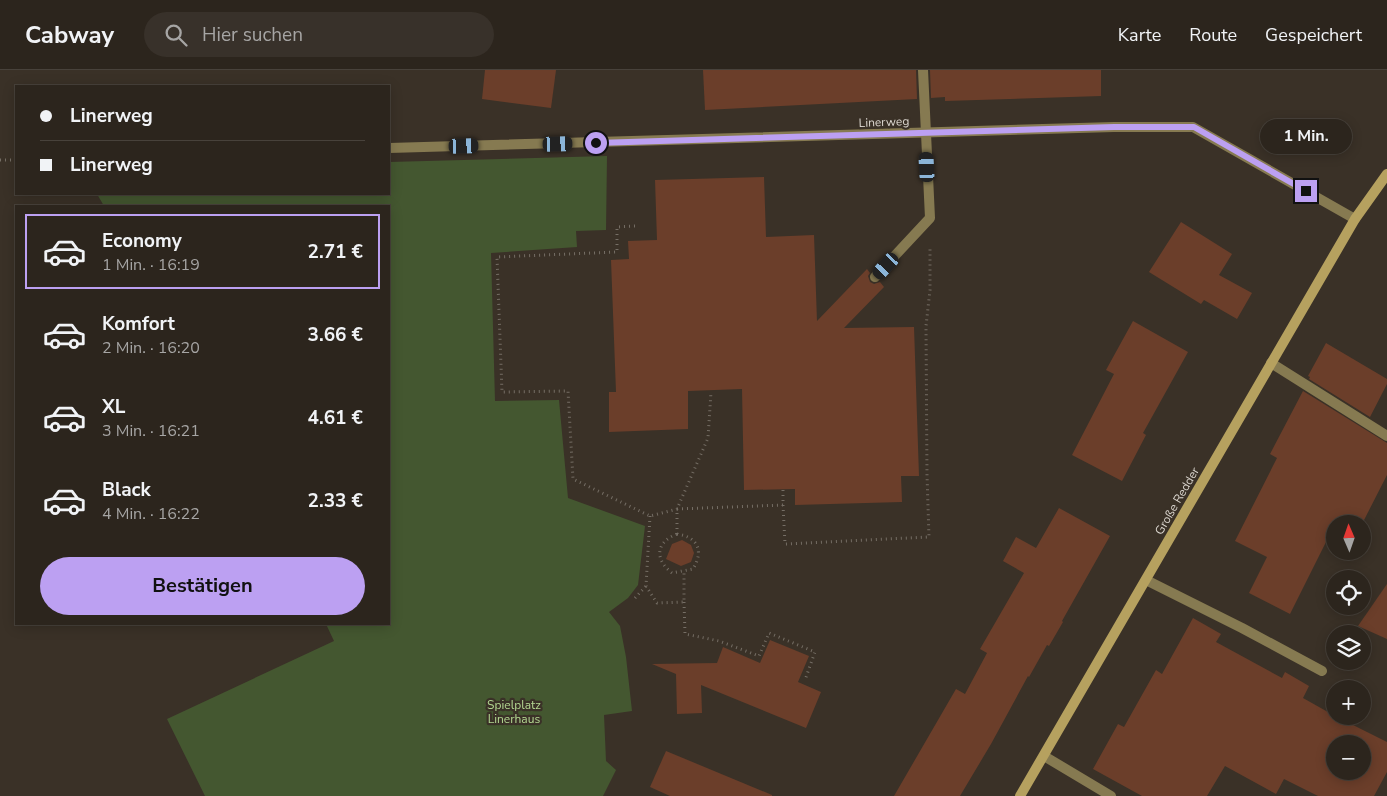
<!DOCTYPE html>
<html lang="de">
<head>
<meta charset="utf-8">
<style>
  :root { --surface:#2c251d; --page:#38312a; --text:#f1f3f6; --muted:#a6a5a4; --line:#48423b; --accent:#bca0f2 }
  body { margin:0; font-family:"Nunito Sans",sans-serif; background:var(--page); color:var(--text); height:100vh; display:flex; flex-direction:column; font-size:19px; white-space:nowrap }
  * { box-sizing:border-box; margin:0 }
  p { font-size:16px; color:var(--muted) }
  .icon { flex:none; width:28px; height:28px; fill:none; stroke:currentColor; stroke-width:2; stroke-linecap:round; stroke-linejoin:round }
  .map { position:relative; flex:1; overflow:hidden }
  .panel { position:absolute; left:15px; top:135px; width:375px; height:420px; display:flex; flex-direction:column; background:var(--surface); border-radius:0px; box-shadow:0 2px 12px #0003,0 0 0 1px var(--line) }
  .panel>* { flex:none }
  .top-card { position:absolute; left:15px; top:15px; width:375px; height:110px; border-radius:0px; box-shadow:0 2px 12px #0003,0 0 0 1px var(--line); display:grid; align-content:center; height:110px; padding:0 25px; background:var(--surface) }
  .needle { width:32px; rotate:358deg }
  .tools { position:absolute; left:1326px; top:445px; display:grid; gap:10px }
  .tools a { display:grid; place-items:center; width:45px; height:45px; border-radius:50%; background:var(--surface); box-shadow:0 2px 12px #0003,0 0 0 1px var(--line); font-size:25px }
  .end { position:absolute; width:22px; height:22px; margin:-11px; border:6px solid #bca0f2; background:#111; box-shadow:0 0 0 2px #111 }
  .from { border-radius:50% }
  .bubble { position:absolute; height:35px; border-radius:18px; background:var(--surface); box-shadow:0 2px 12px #0003,0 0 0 1px var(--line); font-size:16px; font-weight:700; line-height:35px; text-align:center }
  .car { position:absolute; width:15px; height:30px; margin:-15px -8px; border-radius:6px; box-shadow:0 0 4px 1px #0007; background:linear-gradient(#222 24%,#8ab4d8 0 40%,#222 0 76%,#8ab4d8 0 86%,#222 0) }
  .top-card b { display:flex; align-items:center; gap:18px; height:48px; font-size:19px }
  .top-card b+b { border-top:1px solid var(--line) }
  .top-card i { width:12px; height:12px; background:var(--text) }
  ul { padding:9px 0 0; list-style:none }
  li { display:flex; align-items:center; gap:15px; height:75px; margin:0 10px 8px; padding:0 15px; border:2px solid transparent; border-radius:0px }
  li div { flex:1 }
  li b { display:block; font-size:19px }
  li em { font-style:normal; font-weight:700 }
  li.active { border-color:var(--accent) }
  li>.icon { width:45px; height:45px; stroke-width:1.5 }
  .primary-button { display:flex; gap:10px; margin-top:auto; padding:10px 25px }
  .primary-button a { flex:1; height:58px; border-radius:30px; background:var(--accent); color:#111; font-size:20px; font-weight:700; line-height:58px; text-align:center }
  header { display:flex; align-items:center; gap:30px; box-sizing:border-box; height:70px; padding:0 25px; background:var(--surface); border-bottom:1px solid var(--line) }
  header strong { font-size:24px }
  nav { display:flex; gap:28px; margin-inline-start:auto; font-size:18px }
  .search { width:350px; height:45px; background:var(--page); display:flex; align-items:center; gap:12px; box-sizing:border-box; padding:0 18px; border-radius:28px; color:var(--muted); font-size:19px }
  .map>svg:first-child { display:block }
</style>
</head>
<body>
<header>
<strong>Cabway</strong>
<div class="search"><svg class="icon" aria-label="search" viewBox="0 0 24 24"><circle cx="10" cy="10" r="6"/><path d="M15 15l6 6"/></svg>Hier suchen</div>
<nav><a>Karte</a><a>Route</a><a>Gespeichert</a></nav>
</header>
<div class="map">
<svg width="1387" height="726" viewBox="0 0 1387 726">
  <rect width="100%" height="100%" fill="#3a3127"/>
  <path fill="#445730" d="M607,86L606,160L576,161L577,177L491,183L495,331L559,330L568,428L645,456L638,515L628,528L609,542L620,556L626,587L632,641L604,645L606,691L616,700L603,726H205L167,649L334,571L326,554H389V136H104L97,124H389V92Z"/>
  <g fill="#6b3e2a" fill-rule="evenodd">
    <path d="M485,0H556L551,38L482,29Z"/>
    <path d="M703,0H916L917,29L705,40Z"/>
    <path d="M930,0H1101V26L945,31V27L931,28Z"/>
    <path d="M764,107L766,167L814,165L817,251L867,199L870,203L868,206L870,212L874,214L880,212L884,217L844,258L914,257L919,406H901L902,432L795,435V419L744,420L742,319L688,321V359L609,362V322H616L611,190L629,189L628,171L657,170L655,110Z"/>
    <path d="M1181,152L1232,184L1219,205L1252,223L1237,249L1204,230L1201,234L1149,202Z"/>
    <path d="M1133,251L1188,282L1143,363L1146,365L1122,411L1072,385L1114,304L1106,300Z"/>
    <path d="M1326,273L1387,309V314L1370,347L1309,309L1310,307L1308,306Z"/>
    <path d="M1303,321L1387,373V405L1362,454H1335V477L1326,472L1290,544L1249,523L1267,487L1235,471L1277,388L1270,384Z"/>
    <path d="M1059,438L1110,466L1062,551L1063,552L1049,576L1047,575L1029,607L1028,606L991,674L960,726H894L956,619L965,624L987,583L980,579L1024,503L1003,491L1016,467L1036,478Z"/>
    <path d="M682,470L691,475L694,483L691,492L681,496L666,489L672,474Z"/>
    <path d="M1387,514V569L1358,556Z"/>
    <path d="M1193,548L1221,564L1216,572L1282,608L1285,602L1309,616L1303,628L1335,646L1387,672V702L1374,726H1318L1284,709L1276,724L1225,696L1207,726H1142L1093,699L1118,654L1124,657L1156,600L1162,604ZM1335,674H1362V701H1335Z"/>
    <path d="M770,570L809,586L798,612L821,622L806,658L701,615L702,643L677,644L676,604L652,594L717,593L723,577L760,593Z"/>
    <path d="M666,681L772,725V726H670L650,717Z"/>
  </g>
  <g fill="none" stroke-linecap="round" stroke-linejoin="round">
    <g stroke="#756e65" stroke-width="3" stroke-dasharray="1 4" stroke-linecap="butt">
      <path d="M0,90H16"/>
      <path d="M635,156L617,157V182L497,187L502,322L568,321L573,409L650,446L677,439L708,368L711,322"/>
      <path d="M783,435L785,474L929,467L927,405L926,256L930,220V179"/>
      <path d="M650,446L646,516L657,533L684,532V501"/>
      <path d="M677,464V439L783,435V419"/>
      <path d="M677,464C698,467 704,481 693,499L672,503C654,489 656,472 677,464Z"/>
      <path d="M635,528L646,516"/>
      <path d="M684,532L685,564L719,571L759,586L769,563L815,582L805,610"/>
    </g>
    <g stroke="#867a51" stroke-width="10">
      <path d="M875,207L930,148L923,0"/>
      <path d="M1271,293L1387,366"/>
      <path d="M1146,510L1242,558L1322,601"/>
      <path d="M1044,686L1111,726"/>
    </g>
    <path stroke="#867a51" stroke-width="10" d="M389,78L1114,57H1193L1355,149"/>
    <path stroke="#b6a15f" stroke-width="10" d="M1020,726L1355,149L1387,104"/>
  </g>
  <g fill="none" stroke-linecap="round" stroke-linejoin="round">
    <path stroke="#bca0f2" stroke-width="6" d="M596,73L1114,57H1194L1306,121"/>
  </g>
  <g text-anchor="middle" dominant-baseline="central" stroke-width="4.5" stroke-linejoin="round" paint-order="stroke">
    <g font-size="12" fill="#dcd7d0" stroke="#3a3127">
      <text transform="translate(884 52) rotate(-2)">Linerweg</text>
      <text transform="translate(1177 431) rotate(-60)">Große Redder</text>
    </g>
    <g font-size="12" fill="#b3d791" stroke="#3a3127">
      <text x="514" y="635">Spielplatz<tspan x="514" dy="14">Linerhaus</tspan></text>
    </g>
  </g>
</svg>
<div class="tools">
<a><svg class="needle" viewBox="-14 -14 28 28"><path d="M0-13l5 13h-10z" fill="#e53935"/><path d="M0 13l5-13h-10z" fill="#a6a5a4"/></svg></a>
<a><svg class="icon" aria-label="locate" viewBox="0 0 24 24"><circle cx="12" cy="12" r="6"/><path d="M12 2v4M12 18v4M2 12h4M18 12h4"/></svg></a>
<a><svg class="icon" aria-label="layers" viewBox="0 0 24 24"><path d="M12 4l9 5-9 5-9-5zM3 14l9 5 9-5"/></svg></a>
<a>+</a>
<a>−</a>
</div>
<i class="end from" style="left:596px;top:73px"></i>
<i class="end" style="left:1306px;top:121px"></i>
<div class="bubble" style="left:1260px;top:49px;width:92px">1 Min.</div>
<i class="car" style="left:558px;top:74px;rotate:88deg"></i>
<i class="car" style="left:464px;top:76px;rotate:88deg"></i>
<i class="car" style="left:927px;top:97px;rotate:357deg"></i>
<i class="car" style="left:886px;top:196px;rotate:223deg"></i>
<div class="top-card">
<b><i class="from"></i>Linerweg</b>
<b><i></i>Linerweg</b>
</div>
<section class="panel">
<ul>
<li class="active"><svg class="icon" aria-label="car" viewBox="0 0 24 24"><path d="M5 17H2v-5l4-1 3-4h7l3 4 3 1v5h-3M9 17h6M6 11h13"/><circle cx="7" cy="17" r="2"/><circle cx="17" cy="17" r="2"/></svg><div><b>Economy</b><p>1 Min. · 16:19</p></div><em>2.71 €</em></li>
<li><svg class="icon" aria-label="car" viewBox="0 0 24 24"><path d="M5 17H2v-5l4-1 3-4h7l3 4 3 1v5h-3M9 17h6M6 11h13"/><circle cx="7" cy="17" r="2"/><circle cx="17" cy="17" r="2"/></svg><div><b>Komfort</b><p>2 Min. · 16:20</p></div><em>3.66 €</em></li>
<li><svg class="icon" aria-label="car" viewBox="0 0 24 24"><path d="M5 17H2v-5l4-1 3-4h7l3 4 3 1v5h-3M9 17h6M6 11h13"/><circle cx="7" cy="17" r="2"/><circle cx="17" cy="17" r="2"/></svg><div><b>XL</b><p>3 Min. · 16:21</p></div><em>4.61 €</em></li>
<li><svg class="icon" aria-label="car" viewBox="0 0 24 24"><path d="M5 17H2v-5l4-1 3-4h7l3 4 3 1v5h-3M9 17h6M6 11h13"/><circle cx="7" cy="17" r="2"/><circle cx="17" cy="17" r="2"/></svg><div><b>Black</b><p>4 Min. · 16:22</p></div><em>2.33 €</em></li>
</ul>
<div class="primary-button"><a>Bestätigen</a></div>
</section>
</div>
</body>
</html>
